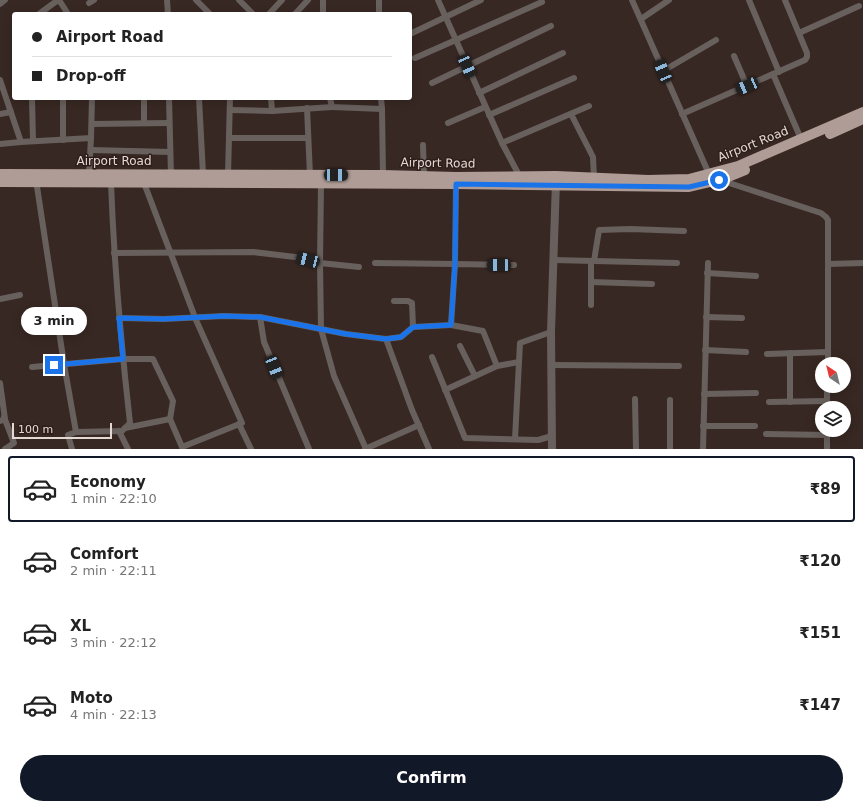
<!DOCTYPE html>
<html lang="en">
<head>
<meta charset="utf-8">
<style>
  :root { --surface:#fff; --page:#f6f6f6; --text:#222; --muted:#767676; --line:#e0e0e0; --accent:#111827 }
  body { margin:0; font-family:"DejaVu Sans",sans-serif; background:var(--page); color:var(--text); height:100vh; display:flex; flex-direction:column; font-size:15px; white-space:nowrap }
  * { box-sizing:border-box; margin:0 }
  p { font-size:13px; color:var(--muted) }
  .icon { flex:none; width:22px; height:22px; fill:none; stroke:currentColor; stroke-width:2; stroke-linecap:round; stroke-linejoin:round }
  .map { position:relative; height:449px; overflow:hidden }
  .details { display:flex; flex-direction:column; background:var(--surface); flex:1 }
  .details>* { flex:none }
  .banner { position:absolute; left:12px; top:12px; width:400px; height:88px; border-radius:4px; box-shadow:0 2px 10px #0003; display:grid; align-content:center; height:88px; padding:0 20px; background:var(--surface) }
  .needle { width:26px; rotate:325deg }
  .controls { position:absolute; left:815px; top:357px; display:grid; gap:8px }
  .controls a { display:grid; place-items:center; width:36px; height:36px; border-radius:50%; background:var(--surface); box-shadow:0 2px 10px #0003; font-size:20px }
  .scale { position:absolute; left:12px; bottom:10px; width:100px; box-sizing:border-box; padding-left:4px; border:2px solid #e4d8d5; border-top:0; font-size:11px; line-height:14px; white-space:nowrap; color:#e4d8d5; -webkit-text-stroke:3px #2e1e19; paint-order:stroke }
  .end { position:absolute; width:18px; height:18px; margin:-9px; border:5px solid #1a73e8; background:#fff; box-shadow:0 0 0 2px #fff }
  .from { border-radius:50% }
  .bubble { position:absolute; height:28px; border-radius:14px; background:var(--surface); box-shadow:0 2px 10px #0003; font-size:13px; font-weight:600; line-height:28px; text-align:center }
  .car { position:absolute; width:12px; height:24px; margin:-12px -6px; border-radius:5px; box-shadow:0 0 3px 1px #0007; background:linear-gradient(#222 24%,#8ab4d8 0 40%,#222 0 76%,#8ab4d8 0 86%,#222 0) }
  .banner b { display:flex; align-items:center; gap:14px; height:38px; font-size:15px }
  .banner b+b { border-top:1px solid var(--line) }
  .banner i { width:10px; height:10px; background:var(--text) }
  ul { padding:7px 0 0; list-style:none }
  li { display:flex; align-items:center; gap:12px; height:66px; margin:0 8px 6px; padding:0 12px; border:2px solid transparent; border-radius:4px }
  li div { flex:1 }
  li b { display:block; font-size:15px }
  li em { font-style:normal; font-weight:600 }
  li.active { border-color:var(--accent) }
  li>.icon { width:36px; height:36px; stroke-width:1.5 }
  .primary-button { display:flex; gap:8px; margin-top:auto; padding:8px 20px }
  .primary-button a { flex:1; height:46px; border-radius:24px; background:var(--accent); color:#fff; font-size:16px; font-weight:600; line-height:46px; text-align:center }
  .map>svg:first-child { display:block }
</style>
</head>
<body>
<div class="map">
<svg width="863" height="449" viewBox="0 0 863 449">
  <rect width="100%" height="100%" fill="#382823"/>
  <g fill="none" stroke-linecap="round" stroke-linejoin="round">
    <g stroke="#68605d" stroke-width="6">
      <path d="M59,0L68,14"/>
      <path d="M167,0L168,14"/>
      <path d="M196,0L210,14"/>
      <path d="M239,0L253,14"/>
      <path d="M323,0V14"/>
      <path d="M379,0V14"/>
      <path d="M438,0L502,143L520,177"/>
      <path d="M632,0L709,174L710,175"/>
      <path d="M749,0L779,72"/>
      <path d="M89,3L94,0"/>
      <path d="M0,4L5,0"/>
      <path d="M39,14L58,0"/>
      <path d="M269,14L282,0"/>
      <path d="M295,14L308,0"/>
      <path d="M641,19L669,0"/>
      <path d="M799,33L859,6"/>
      <path d="M410,34L481,0"/>
      <path d="M734,56L747,86"/>
      <path d="M415,58L542,2"/>
      <path d="M663,71L716,40"/>
      <path d="M773,74L801,139"/>
      <path d="M0,80L21,142L0,144"/>
      <path d="M432,83L551,26"/>
      <path d="M479,93L563,53"/>
      <path d="M32,98L33,141"/>
      <path d="M144,98V123"/>
      <path d="M169,98L171,175"/>
      <path d="M199,98L203,174"/>
      <path d="M271,98L272,111"/>
      <path d="M330,98L332,107L382,109L383,175"/>
      <path d="M381,98L382,109"/>
      <path d="M307,108L310,175"/>
      <path d="M230,110L272,111L332,107"/>
      <path d="M0,114L11,112"/>
      <path d="M571,114L593,157L594,178"/>
      <path d="M682,114L805,60L807,57V53L785,0"/>
      <path d="M489,115L574,78"/>
      <path d="M448,123L485,107"/>
      <path d="M92,124L169,123"/>
      <path d="M91,138L92,98"/>
      <path d="M229,138H308"/>
      <path d="M63,140V98"/>
      <path d="M21,142L91,138L89,174"/>
      <path d="M502,143L589,106"/>
      <path d="M423,145L424,176"/>
      <path d="M91,150L170,152"/>
      <path d="M228,175L230,98"/>
      <path d="M36,180L64,364L76,432L68,435L72,449"/>
      <path d="M720,180L821,213L826,217L828,220V364"/>
      <path d="M114,253L253,252L295,257L320,263L321,184"/>
      <path d="M553,260L677,263"/>
      <path d="M591,261V305"/>
      <path d="M594,261L599,230L630,229L684,231"/>
      <path d="M375,263L455,264L456,184"/>
      <path d="M828,264L863,263"/>
      <path d="M359,267L320,263L321,329L334,376L366,449"/>
      <path d="M707,273L756,276"/>
      <path d="M591,282L652,284"/>
      <path d="M0,299L20,295"/>
      <path d="M394,301H408L412,303L413,327"/>
      <path d="M260,317L264,342L309,449"/>
      <path d="M706,317L742,318"/>
      <path d="M119,318L164,319L224,316L260,317L346,334L386,339L412,410L429,449"/>
      <path d="M451,325L483,331L497,366L519,362L520,343L551,332"/>
      <path d="M386,339L401,337L413,327L451,325L455,264L514,265"/>
      <path d="M460,346L475,376"/>
      <path d="M705,350L746,352"/>
      <path d="M790,353V402"/>
      <path d="M767,354L828,352"/>
      <path d="M432,357L465,438L538,440L552,436"/>
      <path d="M551,365L679,366"/>
      <path d="M32,367L123,359H153L173,401L170,419"/>
      <path d="M0,383L5,419L0,421"/>
      <path d="M445,390L497,366"/>
      <path d="M704,394L756,393"/>
      <path d="M635,399L636,449"/>
      <path d="M670,400V449"/>
      <path d="M769,402L827,401"/>
      <path d="M827,408V386"/>
      <path d="M4,417L14,443L5,449"/>
      <path d="M239,424L251,449"/>
      <path d="M703,426H755"/>
      <path d="M125,428L170,419L182,447L242,423L196,320L144,183"/>
      <path d="M119,431L128,449"/>
      <path d="M76,432L122,431L130,423C121,343 114,263 111,183"/>
      <path d="M766,434L827,435"/>
      <path d="M515,439L519,362"/>
      <path d="M365,449L419,425"/>
      <path d="M703,449L708,263"/>
      <path d="M827,449V430"/>
    </g>
    <path stroke="#68605d" stroke-width="8" d="M552,449L551,332L556,181"/>
    <g stroke="#b09c96" stroke-width="10">
      <path d="M830,134L863,119"/>
      <path d="M0,174L383,175L456,177L556,176L648,180L689,179L738,166L863,112"/>
      <path d="M0,182L456,184L689,187L723,179L745,170"/>
    </g>
  </g>
  <g fill="none" stroke-linecap="round" stroke-linejoin="round">
    <path stroke="#1a73e8" stroke-width="5" d="M54,365L123,359L119,318L164,319L224,316L260,317L346,334L386,339L401,337L413,327L451,325L455,264L456,184L689,187L719,180"/>
  </g>
  <g text-anchor="middle" dominant-baseline="central" stroke-width="3" stroke-linejoin="round" paint-order="stroke">
    <g font-size="12" fill="#e4d8d5" stroke="#2e1e19">
      <text transform="translate(753 144) rotate(-22)">Airport Road</text>
      <text x="114" y="161">Airport Road</text>
      <text transform="translate(438 163) rotate(1)">Airport Road</text>
    </g>
  </g>
</svg>
<div class="controls">
<a><svg class="needle" viewBox="-14 -14 28 28"><path d="M0-13l5 13h-10z" fill="#e53935"/><path d="M0 13l5-13h-10z" fill="#767676"/></svg></a>
<a><svg class="icon" aria-label="layers" viewBox="0 0 24 24"><path d="M12 4l9 5-9 5-9-5zM3 14l9 5 9-5"/></svg></a>
</div>
<div class="scale">100 m</div>
<i class="end from" style="left:719px;top:180px"></i>
<i class="end" style="left:54px;top:365px"></i>
<div class="bubble" style="left:21px;top:307px;width:66px">3 min</div>
<i class="car" style="left:467px;top:66px;rotate:156deg"></i>
<i class="car" style="left:663px;top:71px;rotate:337deg"></i>
<i class="car" style="left:747px;top:86px;rotate:247deg"></i>
<i class="car" style="left:336px;top:175px;rotate:90deg"></i>
<i class="car" style="left:308px;top:260px;rotate:284deg"></i>
<i class="car" style="left:499px;top:265px;rotate:271deg"></i>
<i class="car" style="left:274px;top:367px;rotate:158deg"></i>
<div class="banner">
<b><i class="from"></i>Airport Road</b>
<b><i></i>Drop-off</b>
</div>
</div>
<section class="details">
<ul>
<li class="active"><svg class="icon" aria-label="car" viewBox="0 0 24 24"><path d="M5 17H2v-5l4-1 3-4h7l3 4 3 1v5h-3M9 17h6M6 11h13"/><circle cx="7" cy="17" r="2"/><circle cx="17" cy="17" r="2"/></svg><div><b>Economy</b><p>1 min · 22:10</p></div><em>₹89</em></li>
<li><svg class="icon" aria-label="car" viewBox="0 0 24 24"><path d="M5 17H2v-5l4-1 3-4h7l3 4 3 1v5h-3M9 17h6M6 11h13"/><circle cx="7" cy="17" r="2"/><circle cx="17" cy="17" r="2"/></svg><div><b>Comfort</b><p>2 min · 22:11</p></div><em>₹120</em></li>
<li><svg class="icon" aria-label="car" viewBox="0 0 24 24"><path d="M5 17H2v-5l4-1 3-4h7l3 4 3 1v5h-3M9 17h6M6 11h13"/><circle cx="7" cy="17" r="2"/><circle cx="17" cy="17" r="2"/></svg><div><b>XL</b><p>3 min · 22:12</p></div><em>₹151</em></li>
<li><svg class="icon" aria-label="car" viewBox="0 0 24 24"><path d="M5 17H2v-5l4-1 3-4h7l3 4 3 1v5h-3M9 17h6M6 11h13"/><circle cx="7" cy="17" r="2"/><circle cx="17" cy="17" r="2"/></svg><div><b>Moto</b><p>4 min · 22:13</p></div><em>₹147</em></li>
</ul>
<div class="primary-button"><a>Confirm</a></div>
</section>
</body>
</html>
